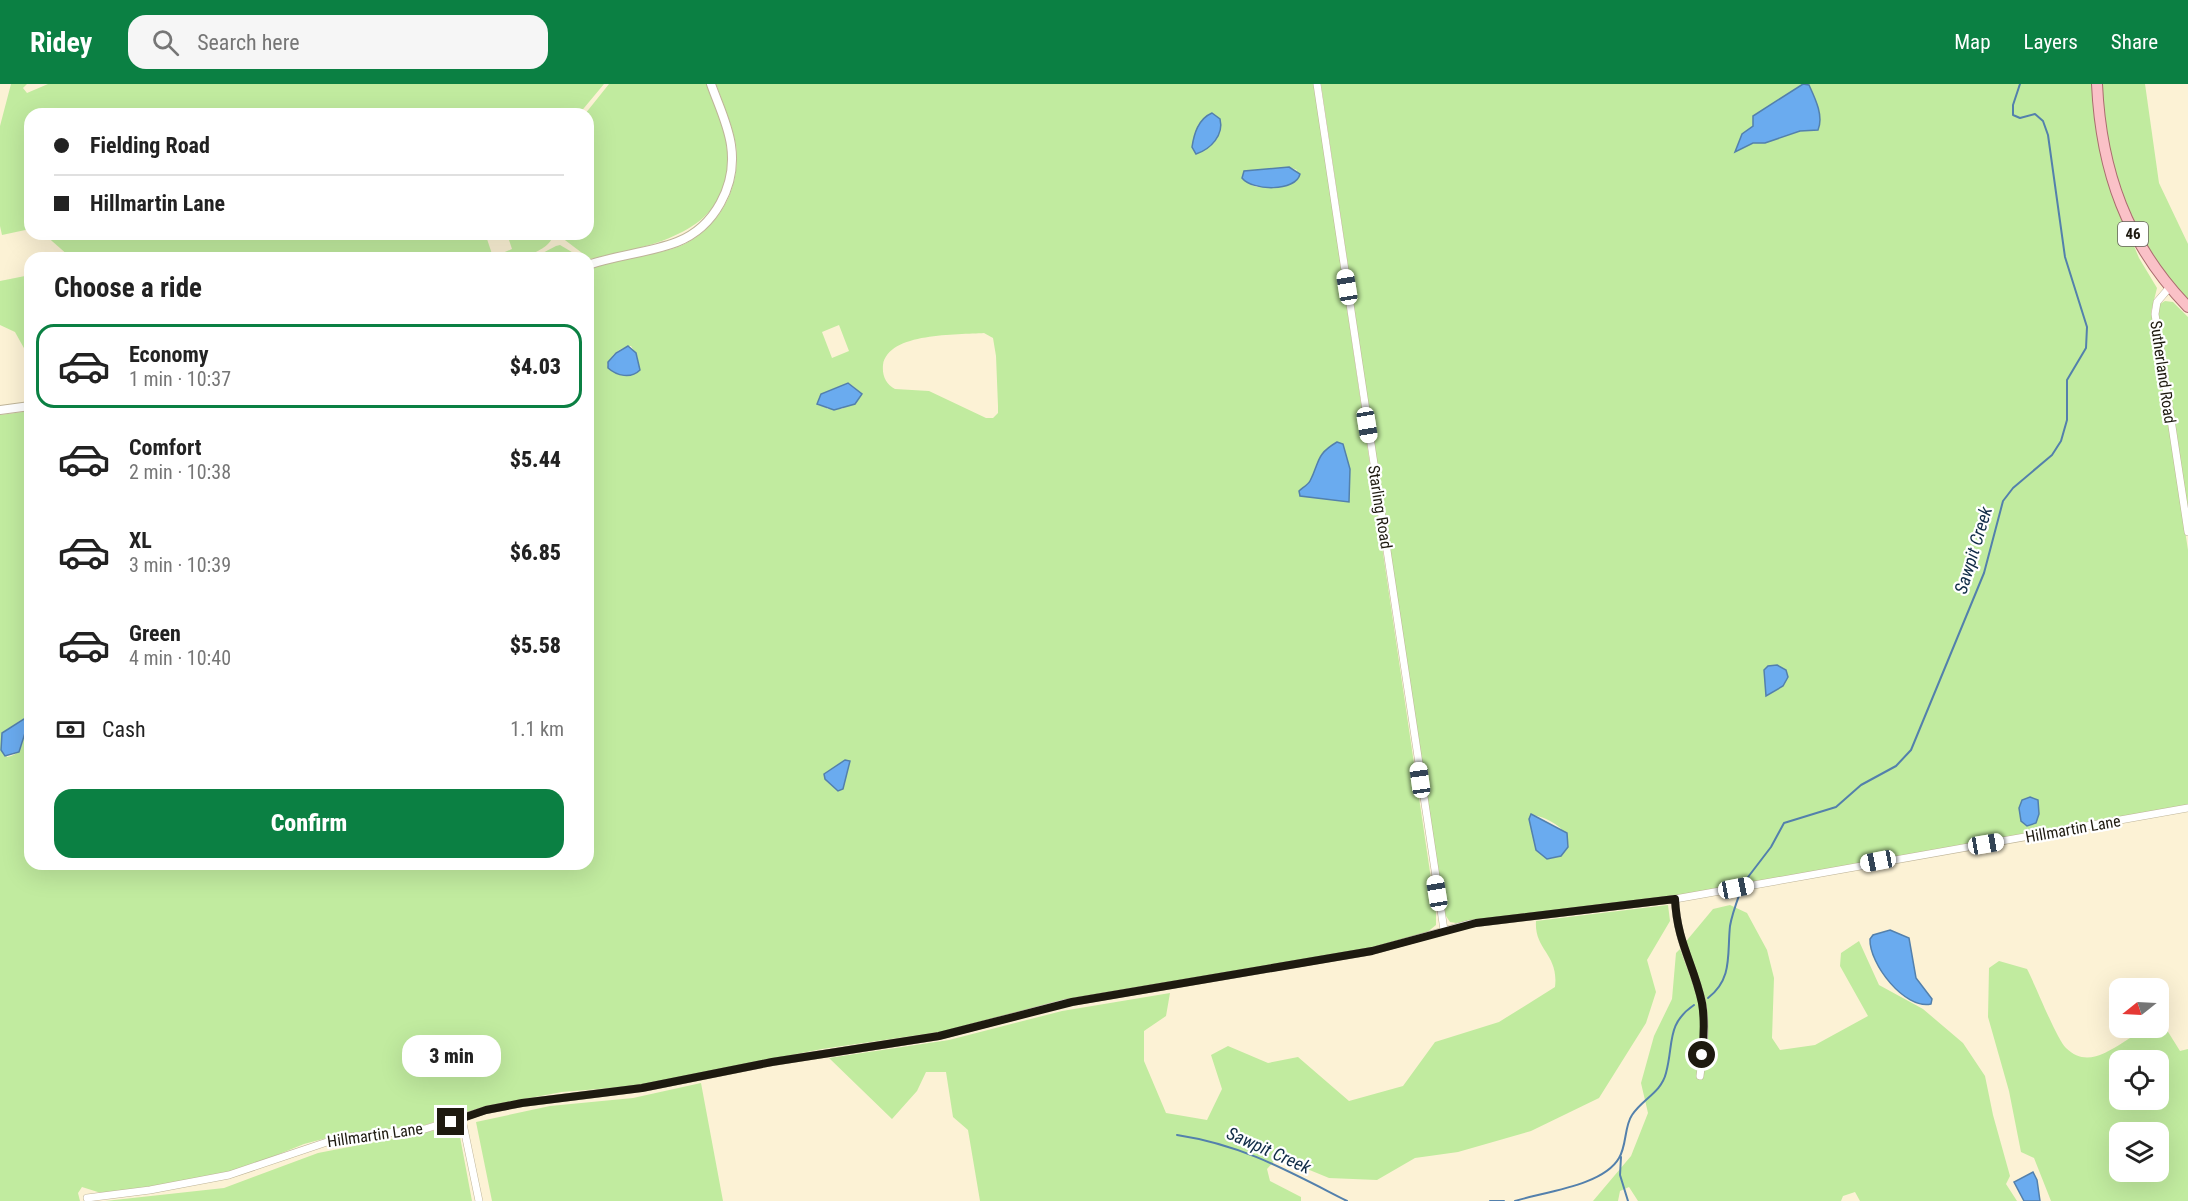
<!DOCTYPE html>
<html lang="en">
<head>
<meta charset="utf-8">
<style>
  :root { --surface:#fff; --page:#f6f6f6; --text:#222; --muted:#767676; --line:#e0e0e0; --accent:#0b8043 }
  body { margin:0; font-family:"Roboto Condensed",sans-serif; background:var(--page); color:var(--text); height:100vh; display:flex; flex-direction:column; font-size:22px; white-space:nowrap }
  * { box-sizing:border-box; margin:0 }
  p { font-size:20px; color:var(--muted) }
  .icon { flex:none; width:33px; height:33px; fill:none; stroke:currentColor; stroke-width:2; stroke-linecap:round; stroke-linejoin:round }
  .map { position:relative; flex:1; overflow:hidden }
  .sheet { position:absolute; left:24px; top:168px; width:570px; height:618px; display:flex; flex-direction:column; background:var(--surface); border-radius:18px; box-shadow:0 6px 24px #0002 }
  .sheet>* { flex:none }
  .top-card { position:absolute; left:24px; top:24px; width:570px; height:132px; border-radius:18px; box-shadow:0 6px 24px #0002; display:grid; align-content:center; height:132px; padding:0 30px; background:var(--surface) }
  .needle { width:39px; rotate:252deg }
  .controls { position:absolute; left:2109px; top:894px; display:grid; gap:12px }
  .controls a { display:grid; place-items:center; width:60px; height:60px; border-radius:12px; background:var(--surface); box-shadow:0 6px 24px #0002; font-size:30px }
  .end { position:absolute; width:27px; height:27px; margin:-14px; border:8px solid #1e1a10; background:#fff; box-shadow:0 0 0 3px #fff }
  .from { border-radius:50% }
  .bubble { position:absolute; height:42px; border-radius:18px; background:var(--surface); box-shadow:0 6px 24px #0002; font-size:20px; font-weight:800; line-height:42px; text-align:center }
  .car { position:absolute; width:18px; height:36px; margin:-18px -9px; border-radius:8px; box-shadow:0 0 4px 2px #0007; background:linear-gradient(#fff 24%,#345 0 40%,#fff 0 76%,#345 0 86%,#fff 0) }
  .top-card b { display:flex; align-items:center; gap:21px; height:57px; font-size:22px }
  .top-card b+b { border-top:2px solid var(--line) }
  .top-card i { width:15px; height:15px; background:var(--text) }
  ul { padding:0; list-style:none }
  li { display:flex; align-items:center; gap:18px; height:84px; margin:0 12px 9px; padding:0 18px; border:3px solid transparent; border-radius:18px }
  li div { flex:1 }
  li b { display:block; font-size:22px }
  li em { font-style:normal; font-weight:800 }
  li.on { border-color:var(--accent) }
  li>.icon { width:54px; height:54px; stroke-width:1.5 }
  h2 { padding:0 30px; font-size:27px; line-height:72px }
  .pay { display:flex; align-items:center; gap:15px; height:66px; padding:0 30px; font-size:22px }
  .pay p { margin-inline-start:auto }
  .primary-button { display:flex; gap:12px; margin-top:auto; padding:12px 30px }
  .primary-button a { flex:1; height:69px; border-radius:18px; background:var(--accent); color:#fff; font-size:24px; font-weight:800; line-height:69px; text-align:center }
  header { display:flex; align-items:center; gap:36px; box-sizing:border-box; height:84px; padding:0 30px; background:var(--accent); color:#fff }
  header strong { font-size:28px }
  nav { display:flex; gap:33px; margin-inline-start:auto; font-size:21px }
  .search { width:420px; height:54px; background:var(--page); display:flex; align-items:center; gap:15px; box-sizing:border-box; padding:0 21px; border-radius:18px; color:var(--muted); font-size:22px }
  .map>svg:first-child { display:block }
</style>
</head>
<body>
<header>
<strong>Ridey</strong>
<div class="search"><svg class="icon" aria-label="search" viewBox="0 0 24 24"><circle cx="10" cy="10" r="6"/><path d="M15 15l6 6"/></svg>Search here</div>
<nav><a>Map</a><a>Layers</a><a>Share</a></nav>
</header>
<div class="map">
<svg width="2188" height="1117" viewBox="0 0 2188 1117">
  <rect width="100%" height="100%" fill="#fcf2d5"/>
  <g fill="#c1eb9f" fill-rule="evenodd">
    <path d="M11,0H27L23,4L27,9L48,0H604L579,30H30V145L2,151L0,142V42Z"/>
    <path d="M609,0H707C715,21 725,43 727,66C735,149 652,162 590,175L557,150H588V30H585Z"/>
    <path d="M716,0H1314L1436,829V841L1425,850L1381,862L1061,916L946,947L822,965L634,1002L562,1008L486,1022L425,1041L338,1051L304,1060L242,1085L160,1102L101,1109L82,1103L78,1109L80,1117H0V331L30,327V631C12,640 0,651 7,673C22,670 21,662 25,649L30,646V780H588V186C615,175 644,173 672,165C716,151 742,106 736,61C732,40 723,20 716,0ZM1199,41L1215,57L1196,70L1193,57ZM1289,83L1297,86L1287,102L1257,103L1249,100L1246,87ZM839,241L849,267L832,274L822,248ZM984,249L993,254L996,272L998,322V329L993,334H986L929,307L895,305C886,300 882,292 883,281C888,248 958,251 984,249ZM631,262L638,274V288C628,293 613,291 607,281C611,271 620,263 631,262ZM849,299L862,310L842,325H827L830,306Z"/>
    <path d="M1321,0H2093L2114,114L2139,174L2157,204L2151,228L2188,466V721L1669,814L1456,839L1450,838L1444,829ZM1530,731C1546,732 1571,745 1568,763L1536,766Z"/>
    <path d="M2102,0H2145L2159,99L2188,160V216C2133,156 2105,82 2102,0Z"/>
    <path d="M44,150H499L487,155L493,173L512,165L507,150H553C552,163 535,167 526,174H68L69,172Z"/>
    <path d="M560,161L582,174H533L556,162Z"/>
    <path d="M30,191V275L15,248L0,241V197Z"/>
    <path d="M2165,217L2173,218L2188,233V426L2158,229L2160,220Z"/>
    <path d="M1668,821L1670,837L1647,876L1656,908L1646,939L1599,1014L1531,1047L1458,1068L1415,1074L1377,1096L1329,1094L1278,1073L1267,1085L1270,1097L1301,1113V1117H980L968,1046L953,1033L946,988H926L917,1007L892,1035L829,974L949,956L1062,927L1170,909L1166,932L1144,947V977L1166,1029L1207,1036L1222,1005L1211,971L1228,962L1268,979L1298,973L1349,1017L1403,1002L1435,958L1499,938L1555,903C1559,870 1534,866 1536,837Z"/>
    <path d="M1730,821L1747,829L1767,866L1774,894L1772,954L1780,966L1815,961L1868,932L1840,882L1841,869L1859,857L1879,901L1923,925L1963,959L1985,992L1993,1031L2010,1092L2006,1100L2017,1117H1860L1855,1108L1843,1112L1841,1117H1638L1629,1103L1620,1107L1618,1117H1593L1631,1072L1648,1029L1641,999L1654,952L1672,915L1676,869L1680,865L1706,935L1683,861L1713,825Z"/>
    <path d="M1999,877L2027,885C2035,900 2056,954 2066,964C2098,996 2134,936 2165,943L2180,967L2188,965V1117H2051L2034,1074L2021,1068L2009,1007L1988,933L1989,884ZM2120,976H2158V1016H2120ZM2120,1048H2158V1088H2120Z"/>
    <path d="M701,999L723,1117H492L476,1038L550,1022L633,1014Z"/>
    <path d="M458,1042L472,1117H105L224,1104L318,1069Z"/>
  </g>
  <g fill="#6aabef" stroke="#5380ac" stroke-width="1.5">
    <path d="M1803,0L1809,1C1815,14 1824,32 1818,46L1800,47L1765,59H1753L1735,68L1742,50L1753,42V32Z"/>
    <path d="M1212,29L1220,35C1224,51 1211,65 1196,70L1192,63C1194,50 1198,35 1212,29Z"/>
    <path d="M1289,83L1300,90C1296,108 1252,107 1242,94L1244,87Z"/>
    <path d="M628,262L636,269L640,286C631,295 617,292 608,284V278L616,269Z"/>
    <path d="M848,299L862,310L855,320L834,326L817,320L821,310Z"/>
    <path d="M1337,358L1343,360L1350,385L1349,418L1300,412L1299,407C1302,404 1308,401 1310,397C1320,378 1315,371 1337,358Z"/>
    <path d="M1777,581L1786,586L1788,593L1783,602L1766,612L1764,586L1768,582Z"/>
    <path d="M30,631V646L25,649L19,668L5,672L1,666L2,649Z"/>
    <path d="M845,676L850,677L843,705L838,707L825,695L824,690Z"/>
    <path d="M2030,713L2038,716L2039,730L2036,739L2027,742L2021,737L2019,724L2022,716Z"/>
    <path d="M1531,730L1567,749L1568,763L1561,772L1547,775L1536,766L1529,735Z"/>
    <path d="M1890,846L1909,854L1916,894L1932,915L1931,920C1905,926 1869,880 1870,855L1873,851Z"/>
    <path d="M2033,1088L2037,1096L2040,1117H2024L2014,1098Z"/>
  </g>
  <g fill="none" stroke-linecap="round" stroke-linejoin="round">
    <g stroke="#5380ac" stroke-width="2">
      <path d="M1745,797L1771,763L1784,739L1836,723L1861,701L1896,682L1911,666L1984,489L2003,417L2013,404L2052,371L2061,357L2067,336V296L2086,264L2087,243L2065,173L2048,51L2043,37L2035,30L2020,34L2013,31V21L2020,0"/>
      <path d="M1708,914C1733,895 1727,870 1730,842C1732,830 1737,817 1741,806"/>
      <path d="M1177,1051C1243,1061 1288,1087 1347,1117"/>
      <path d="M1621,1073L1620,1091L1628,1117"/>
      <path d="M1490,1117H1504"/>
      <path d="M1515,1117C1543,1108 1603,1102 1619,1074C1627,1061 1624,1043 1632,1031C1642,1015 1661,1009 1666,989C1674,960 1666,940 1694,921"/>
    </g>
    <g stroke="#beb498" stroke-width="8">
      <g id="minor">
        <path d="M1317,0L1444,846"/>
        <path d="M2169,204L2157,218L2155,230L2188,448"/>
        <path d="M1675,815C1677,858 1693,880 1702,918C1707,943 1703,968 1700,992"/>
        <path d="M462,1035L479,1117"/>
        <path d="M87,1114L150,1106L229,1091L339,1054L425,1045L486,1026L522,1019L642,1004L772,978L939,952L1065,919L1372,867L1468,840L1675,815L2188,724"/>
      </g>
    </g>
    <g stroke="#beb498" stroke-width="10">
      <g id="tertiary">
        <path d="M588,181C617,171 648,169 677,158C715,143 737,101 731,61C728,40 718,20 711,0"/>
        <path d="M0,326L30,322"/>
      </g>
    </g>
    <g stroke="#ab6b6e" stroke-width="12">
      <path id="primary" d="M2097,0C2101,87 2127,160 2188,223"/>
    </g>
    <use href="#minor" stroke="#fff" stroke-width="7"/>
    <use href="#tertiary" stroke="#fff" stroke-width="8"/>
    <use href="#primary" stroke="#fac1c7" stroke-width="10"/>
  </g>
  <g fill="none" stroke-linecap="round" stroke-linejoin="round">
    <path stroke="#1e1a10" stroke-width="8" d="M451,1038L486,1026L522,1019L642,1004L772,978L939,952L1072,918L1372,867L1476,839L1675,815C1677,859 1694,880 1702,919C1705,937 1704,953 1702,971"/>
  </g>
  <g text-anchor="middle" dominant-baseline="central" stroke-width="4.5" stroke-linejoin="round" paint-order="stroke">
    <rect fill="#fff" stroke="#625f58" stroke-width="1.5" x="2118" y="138" width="30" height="24" rx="4.5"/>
    <g font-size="15" font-weight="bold" fill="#1e1a10">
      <text x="2133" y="150">46</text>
    </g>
    <g font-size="16" fill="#1e1a10" stroke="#fff">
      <text transform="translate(2163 288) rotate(82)">Sutherland Road</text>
      <text transform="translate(1380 423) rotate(81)">Starling Road</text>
      <text transform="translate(2073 745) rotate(-10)">Hillmartin Lane</text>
      <text transform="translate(375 1051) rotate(-8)">Hillmartin Lane</text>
    </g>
    <g font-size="18" font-style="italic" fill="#112c47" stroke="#fff">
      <text transform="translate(1973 466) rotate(-73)">Sawpit Creek</text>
      <text transform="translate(1269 1066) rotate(24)">Sawpit Creek</text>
    </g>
  </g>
</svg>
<div class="controls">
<a><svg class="needle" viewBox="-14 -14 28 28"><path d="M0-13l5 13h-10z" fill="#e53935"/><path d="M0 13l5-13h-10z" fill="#767676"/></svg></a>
<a><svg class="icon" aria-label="locate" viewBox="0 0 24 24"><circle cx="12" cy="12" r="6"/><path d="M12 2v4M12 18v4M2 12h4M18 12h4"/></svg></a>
<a><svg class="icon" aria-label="layers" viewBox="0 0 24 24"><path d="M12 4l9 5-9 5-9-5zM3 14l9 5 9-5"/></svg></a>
</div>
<i class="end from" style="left:1702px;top:971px"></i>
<i class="end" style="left:451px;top:1038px"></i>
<div class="bubble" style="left:402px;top:951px;width:99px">3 min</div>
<i class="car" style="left:1347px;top:203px;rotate:351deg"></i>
<i class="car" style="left:1367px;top:341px;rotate:171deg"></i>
<i class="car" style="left:1420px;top:696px;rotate:352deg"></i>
<i class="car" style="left:1986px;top:760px;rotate:80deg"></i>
<i class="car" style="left:1878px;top:777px;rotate:259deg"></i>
<i class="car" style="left:1736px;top:804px;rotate:79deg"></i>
<i class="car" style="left:1437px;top:809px;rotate:351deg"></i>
<div class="top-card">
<b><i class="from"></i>Fielding Road</b>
<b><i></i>Hillmartin Lane</b>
</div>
<section class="sheet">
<h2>Choose a ride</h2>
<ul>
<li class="on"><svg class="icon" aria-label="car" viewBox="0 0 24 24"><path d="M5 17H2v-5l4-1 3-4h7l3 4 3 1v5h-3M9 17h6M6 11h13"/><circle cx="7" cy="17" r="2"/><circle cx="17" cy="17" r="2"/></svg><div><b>Economy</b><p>1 min · 10:37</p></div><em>$4.03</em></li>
<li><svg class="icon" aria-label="car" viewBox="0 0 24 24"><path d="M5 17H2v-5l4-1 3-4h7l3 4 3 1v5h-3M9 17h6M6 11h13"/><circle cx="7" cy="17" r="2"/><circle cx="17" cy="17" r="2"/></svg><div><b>Comfort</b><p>2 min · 10:38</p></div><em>$5.44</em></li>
<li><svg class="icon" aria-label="car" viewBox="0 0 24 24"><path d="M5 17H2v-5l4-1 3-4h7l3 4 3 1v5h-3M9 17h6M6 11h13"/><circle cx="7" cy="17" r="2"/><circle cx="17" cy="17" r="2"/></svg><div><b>XL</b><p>3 min · 10:39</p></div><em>$6.85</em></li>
<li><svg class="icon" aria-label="car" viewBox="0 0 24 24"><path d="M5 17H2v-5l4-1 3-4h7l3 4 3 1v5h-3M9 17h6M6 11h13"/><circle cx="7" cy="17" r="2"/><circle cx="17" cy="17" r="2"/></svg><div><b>Green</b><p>4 min · 10:40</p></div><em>$5.58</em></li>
</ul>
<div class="pay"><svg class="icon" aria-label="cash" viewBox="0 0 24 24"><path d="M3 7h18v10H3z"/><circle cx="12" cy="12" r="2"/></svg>Cash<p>1.1 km</p></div>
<div class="primary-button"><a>Confirm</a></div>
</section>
</div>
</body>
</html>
